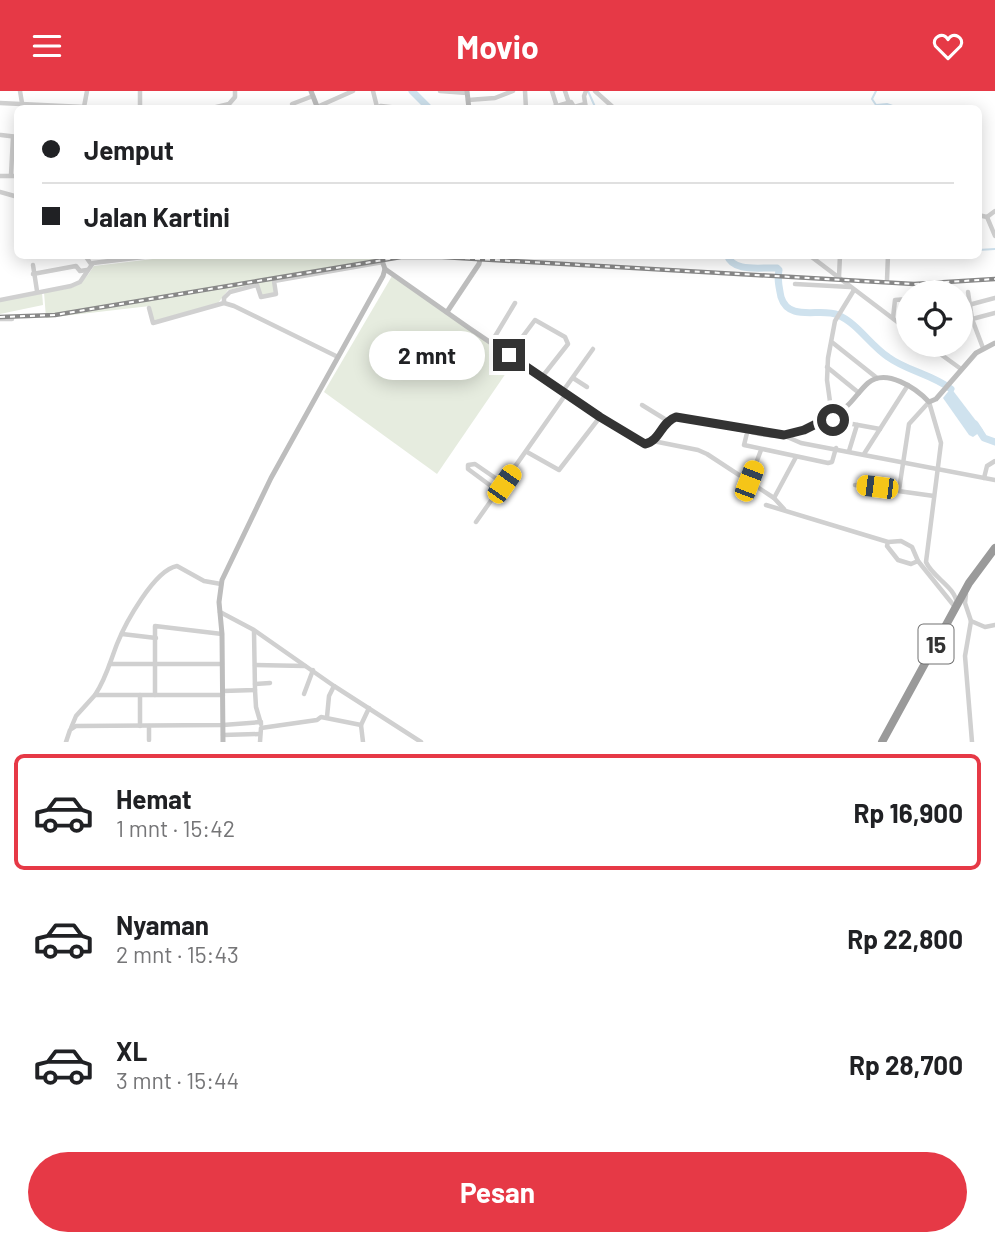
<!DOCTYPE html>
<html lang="id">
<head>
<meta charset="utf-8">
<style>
  :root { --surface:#fff; --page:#f6f6f6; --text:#202124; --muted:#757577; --line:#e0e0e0; --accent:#e63946 }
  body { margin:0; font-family:Barlow,sans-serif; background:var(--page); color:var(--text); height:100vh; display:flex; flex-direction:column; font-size:26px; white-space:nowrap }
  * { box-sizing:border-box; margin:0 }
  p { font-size:23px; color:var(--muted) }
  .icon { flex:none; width:38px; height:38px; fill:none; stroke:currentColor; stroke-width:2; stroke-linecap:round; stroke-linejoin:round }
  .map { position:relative; height:651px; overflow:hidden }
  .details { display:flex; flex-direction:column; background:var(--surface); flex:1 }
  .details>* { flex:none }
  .top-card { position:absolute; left:14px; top:14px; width:968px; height:154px; border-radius:10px; box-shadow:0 4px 18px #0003; display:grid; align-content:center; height:154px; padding:0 28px; background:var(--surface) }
  .tools { position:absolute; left:896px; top:189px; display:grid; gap:14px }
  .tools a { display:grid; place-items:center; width:77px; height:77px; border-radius:50%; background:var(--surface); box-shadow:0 4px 18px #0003; font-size:35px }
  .end { position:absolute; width:32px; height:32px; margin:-16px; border:9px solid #333; background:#fff; box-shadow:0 0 0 4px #fff }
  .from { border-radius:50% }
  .bubble { position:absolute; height:49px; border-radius:24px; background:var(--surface); box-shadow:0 4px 18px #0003; font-size:23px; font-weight:700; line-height:49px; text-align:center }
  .car { position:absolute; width:21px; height:42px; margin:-21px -10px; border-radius:9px; box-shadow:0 0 5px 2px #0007; background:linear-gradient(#f5c518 24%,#345 0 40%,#f5c518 0 76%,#345 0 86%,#f5c518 0) }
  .top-card b { display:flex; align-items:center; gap:24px; height:66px; font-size:26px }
  .top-card b+b { border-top:2px solid var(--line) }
  .top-card i { width:18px; height:18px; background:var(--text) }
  ul { padding:12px 0 0; list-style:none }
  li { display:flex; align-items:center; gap:21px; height:116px; margin:0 14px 10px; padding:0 14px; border:4px solid transparent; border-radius:10px }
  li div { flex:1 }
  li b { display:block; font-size:26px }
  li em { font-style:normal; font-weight:700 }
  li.selected { border-color:var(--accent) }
  li>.icon { width:63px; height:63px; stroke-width:1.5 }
  .action { display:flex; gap:14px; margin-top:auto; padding:14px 28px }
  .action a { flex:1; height:80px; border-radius:42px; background:var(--accent); color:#fff; font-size:28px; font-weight:700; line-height:80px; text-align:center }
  header { display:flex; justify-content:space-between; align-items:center; height:91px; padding:0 28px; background:var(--accent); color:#fff; font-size:32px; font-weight:700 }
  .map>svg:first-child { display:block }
</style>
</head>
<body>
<header><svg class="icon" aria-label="menu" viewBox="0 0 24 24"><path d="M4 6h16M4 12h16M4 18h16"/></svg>Movio<svg class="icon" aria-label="heart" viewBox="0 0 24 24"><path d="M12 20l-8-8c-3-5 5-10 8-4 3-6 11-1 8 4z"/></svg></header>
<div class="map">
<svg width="995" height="651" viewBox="0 0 995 651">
  <rect width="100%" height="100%" fill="#fff"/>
  <g fill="#e6ecdf">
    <path d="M377,164L379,170L273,188L275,203L261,205L258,192L228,199L218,212L154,230L150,215L46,227L44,201C71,197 78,200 94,175L178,165Z"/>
    <path d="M392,185L515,269L437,383L324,301Z"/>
    <path d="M42,201L43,214L0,223V210Z"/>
  </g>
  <path fill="#cfe2ee" d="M951,297L983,339L973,346L969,344L943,307Z"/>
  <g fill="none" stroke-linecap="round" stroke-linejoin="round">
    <g stroke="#cfe2ee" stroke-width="2">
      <path d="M588,0L596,18"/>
      <path d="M876,0L872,8L876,14L887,13L901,18"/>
      <path d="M978,159L995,158"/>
    </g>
    <g stroke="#cfe2ee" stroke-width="7">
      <path d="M412,0L430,18"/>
      <path d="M727,164C733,182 761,176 777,177L779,179C777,189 779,196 781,206C789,232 821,216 838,224C857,232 871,255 888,266C907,280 931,283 951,298"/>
      <path d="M975,333L984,347L995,351"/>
    </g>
    <g stroke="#d0d0d0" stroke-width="4.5">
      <path d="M20,0L23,18"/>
      <path d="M373,0L377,16"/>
      <path d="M440,0L467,2"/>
      <path d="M525,0L526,18"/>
      <path d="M552,0L557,16"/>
      <path d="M565,0L569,12"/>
      <path d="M586,0L584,5L586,18"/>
      <path d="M595,0L615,18"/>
      <path d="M468,9L495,7L513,0"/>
      <path d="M0,12L84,16"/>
      <path d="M292,13L313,5"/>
      <path d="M84,16L87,0"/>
      <path d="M317,16L353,0"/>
      <path d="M140,18V0"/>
      <path d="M208,18L229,13L235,6V0"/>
      <path d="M372,18L381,15L407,18"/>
      <path d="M547,18L571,11L574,16L585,13"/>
      <path d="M1,44L18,46"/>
      <path d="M11,84L13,46"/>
      <path d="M0,85H18"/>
      <path d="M0,101L18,106"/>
      <path d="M978,124L987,126L995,120"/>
      <path d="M987,126L995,145"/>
      <path d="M76,164L86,166L91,173"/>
      <path d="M809,164L908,239"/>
      <path d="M33,174L37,200"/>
      <path d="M33,183L76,175L80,180L87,179"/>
      <path d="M839,186L840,164"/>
      <path d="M887,189L888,164"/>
      <path d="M795,193L850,196"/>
      <path d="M968,201L972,228L983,257"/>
      <path d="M0,209L71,195L80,191L93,172L160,164"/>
      <path d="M224,212V207L230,201L257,194L261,206L276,203L274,190L383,171"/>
      <path d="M961,216L995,207"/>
      <path d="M149,217L153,232L224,212L234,215L338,266"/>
      <path d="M893,227L895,209L908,208"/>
      <path d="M0,228H12"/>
      <path d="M898,231L908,228"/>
      <path d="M961,231L995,222"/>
      <path d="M491,252L515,212"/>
      <path d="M833,252L877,287"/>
      <path d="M928,254L961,278"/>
      <path d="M509,264L535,229L565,246L568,253L542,286"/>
      <path d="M827,276L859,302"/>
      <path d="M573,287L587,296"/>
      <path d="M563,300L593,258"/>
      <path d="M642,314L668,330"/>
      <path d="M832,325L827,289L828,267L835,230L854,199"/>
      <path d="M830,326L836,330L880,338"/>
      <path d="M748,338L744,354L828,372L832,371L836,357"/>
      <path d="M785,345L801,352L995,389"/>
      <path d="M653,350L698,359L707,363L774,407L784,418"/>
      <path d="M849,360L857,334"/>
      <path d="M527,361L559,379L600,326"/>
      <path d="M864,363L908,294"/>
      <path d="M984,387L987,375L995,370"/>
      <path d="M749,391L761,359"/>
      <path d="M855,394L934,405"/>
      <path d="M899,399L909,333L929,311L941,352L926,471C933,487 955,495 957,513"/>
      <path d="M499,401L468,378V374L475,373L504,393"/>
      <path d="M774,407L796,366"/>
      <path d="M766,414L888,451L901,450L912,456L918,470L911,473L898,469L887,455L888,451"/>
      <path d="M476,431L566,303"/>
      <path d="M918,470L955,516"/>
      <path d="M966,503L965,512L971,530L965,565L972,651"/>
      <path d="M220,521L254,539L334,595L421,651"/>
      <path d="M971,530L985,536L995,534"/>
      <path d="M122,543L156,547"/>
      <path d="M110,573H222"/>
      <path d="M255,574L305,575"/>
      <path d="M255,593L270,592"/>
      <path d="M255,599L256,616L261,633"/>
      <path d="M223,600L255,599L254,540"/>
      <path d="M304,603L313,579"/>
      <path d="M95,604C106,588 110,571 117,553C125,533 154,479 177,475L204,490L221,493"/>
      <path d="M155,604V535L222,543"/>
      <path d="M327,626L329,605L334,595"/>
      <path d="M361,634L363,651"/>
      <path d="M140,635V604"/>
      <path d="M71,637L76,625L95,604H223"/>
      <path d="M223,644L260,643"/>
      <path d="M149,649V635"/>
      <path d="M66,651L70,639L76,635L223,634L261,631"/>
      <path d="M260,651L261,637L317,629L321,626L361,634L369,617"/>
    </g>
    <g stroke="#bdbdbd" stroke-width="5">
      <path d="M311,0L318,18"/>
      <path d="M467,0L469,18"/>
      <path d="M385,178L469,237L638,351C658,357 659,332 676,326C711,327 757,348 788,344C806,341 833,328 846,316C854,309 860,299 868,292C886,277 916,297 929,311L936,308L976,262L995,252"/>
      <path d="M447,221L479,173L481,164"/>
      <path d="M223,651L222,543L219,511L222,489L271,387L383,185L385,178L380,164"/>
    </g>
    <path stroke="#9a9a9a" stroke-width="8" d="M882,651L969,492L995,457"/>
    <g stroke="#888" stroke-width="4.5">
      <path id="rail" d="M0,226L55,224L401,166H442L914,193L995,188"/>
    </g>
    <use href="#rail" stroke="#fff" stroke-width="2" stroke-dasharray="5" stroke-linecap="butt"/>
  </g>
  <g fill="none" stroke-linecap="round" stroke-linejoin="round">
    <path stroke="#333" stroke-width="9" d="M509,264L600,326L645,353C660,350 661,331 676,326L784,344L804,339L830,326L833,329"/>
  </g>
  <g text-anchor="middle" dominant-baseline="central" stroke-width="7" stroke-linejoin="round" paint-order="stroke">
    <rect fill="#fff" stroke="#707070" stroke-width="2" x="918.5" y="533.5" width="35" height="39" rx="5"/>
    <g font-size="23" font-weight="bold" fill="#333">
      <text x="936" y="553">15</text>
    </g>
  </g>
</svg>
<div class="tools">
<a><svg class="icon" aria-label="locate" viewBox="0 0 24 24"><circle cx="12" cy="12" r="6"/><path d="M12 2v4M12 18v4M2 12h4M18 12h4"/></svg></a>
</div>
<i class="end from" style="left:833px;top:329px"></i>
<i class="end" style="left:509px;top:264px"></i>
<div class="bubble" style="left:369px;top:240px;width:116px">2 mnt</div>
<i class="car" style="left:749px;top:390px;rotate:21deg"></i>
<i class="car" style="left:504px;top:393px;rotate:35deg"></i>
<i class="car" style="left:877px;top:396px;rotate:277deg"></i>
<div class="top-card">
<b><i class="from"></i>Jemput</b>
<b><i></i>Jalan Kartini</b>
</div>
</div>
<section class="details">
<ul>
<li class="selected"><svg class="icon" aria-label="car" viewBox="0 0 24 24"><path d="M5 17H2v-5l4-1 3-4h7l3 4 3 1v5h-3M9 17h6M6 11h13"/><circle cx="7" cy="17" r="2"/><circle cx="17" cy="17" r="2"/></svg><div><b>Hemat</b><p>1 mnt · 15:42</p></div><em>Rp 16,900</em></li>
<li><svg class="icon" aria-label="car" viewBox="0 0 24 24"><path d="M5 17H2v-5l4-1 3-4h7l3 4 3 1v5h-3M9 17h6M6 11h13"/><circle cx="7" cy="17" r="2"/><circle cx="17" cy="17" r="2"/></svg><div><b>Nyaman</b><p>2 mnt · 15:43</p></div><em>Rp 22,800</em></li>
<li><svg class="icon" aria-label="car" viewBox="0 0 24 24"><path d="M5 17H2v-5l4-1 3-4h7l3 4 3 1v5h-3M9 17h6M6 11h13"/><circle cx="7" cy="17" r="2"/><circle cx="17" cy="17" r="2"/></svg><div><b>XL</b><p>3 mnt · 15:44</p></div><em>Rp 28,700</em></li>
</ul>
<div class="action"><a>Pesan</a></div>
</section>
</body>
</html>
